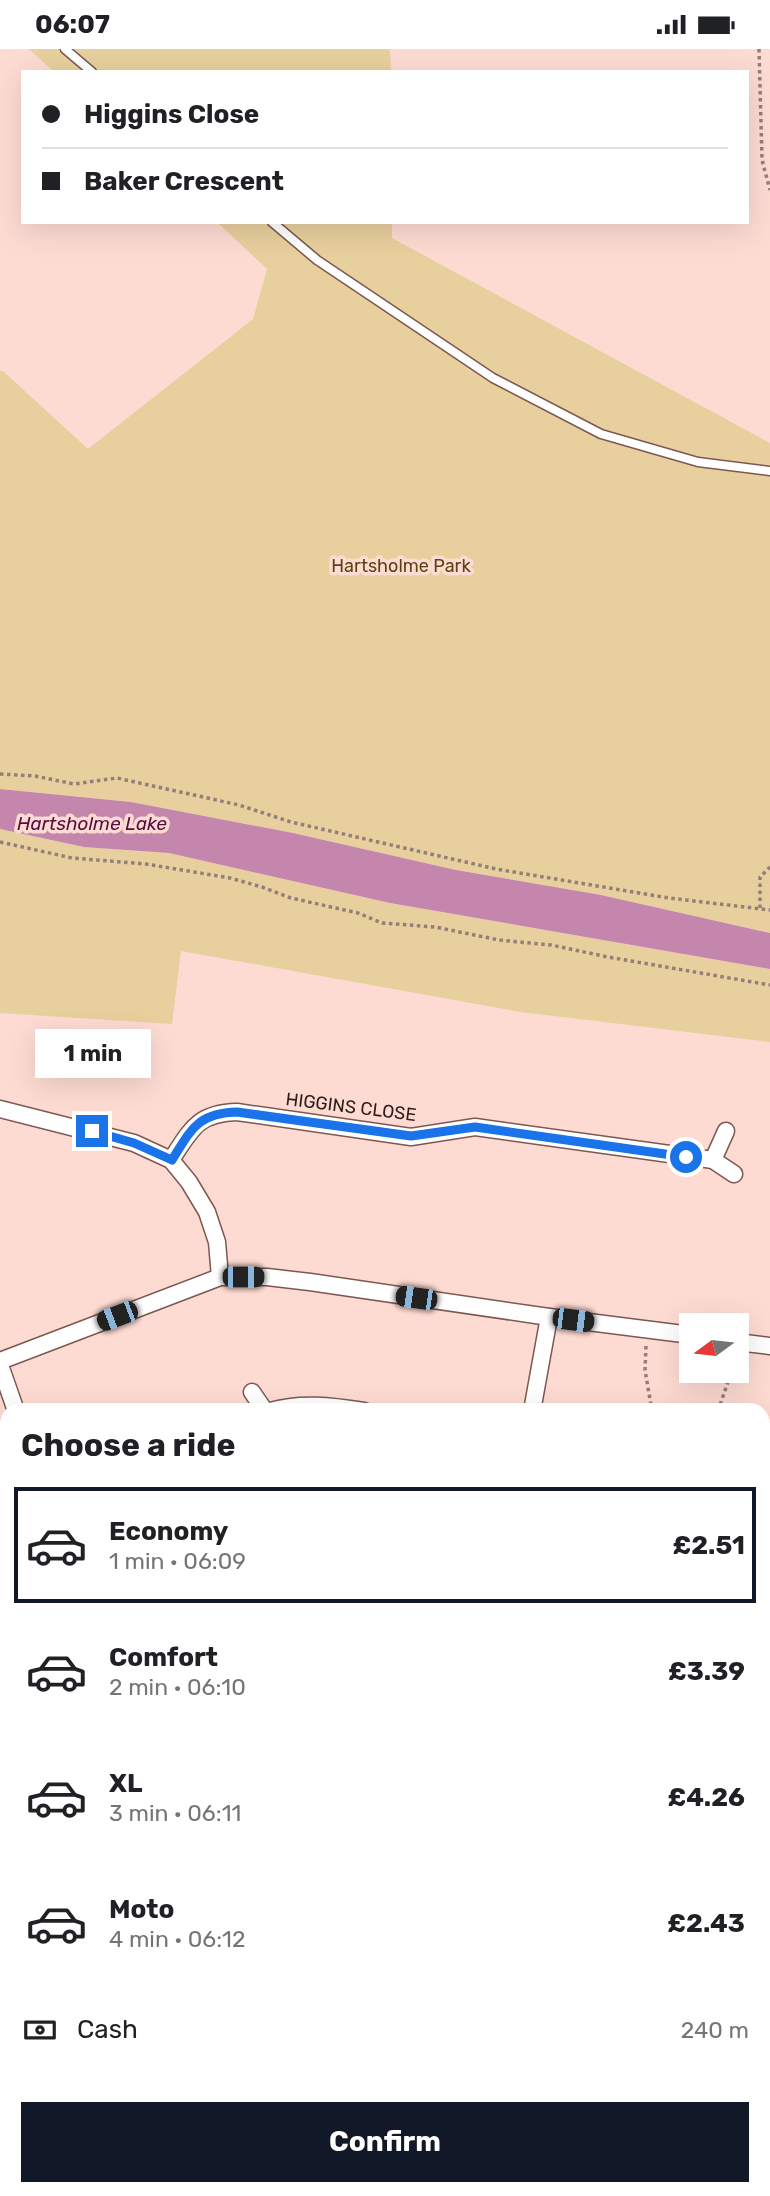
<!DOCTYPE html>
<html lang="en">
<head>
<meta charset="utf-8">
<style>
  :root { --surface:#fff; --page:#f2f2f2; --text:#202124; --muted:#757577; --line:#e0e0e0; --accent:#111827 }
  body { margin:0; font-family:Rubik,sans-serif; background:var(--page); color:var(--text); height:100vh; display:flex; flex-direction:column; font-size:26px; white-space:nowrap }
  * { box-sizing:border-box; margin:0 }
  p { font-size:23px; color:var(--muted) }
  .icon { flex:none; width:38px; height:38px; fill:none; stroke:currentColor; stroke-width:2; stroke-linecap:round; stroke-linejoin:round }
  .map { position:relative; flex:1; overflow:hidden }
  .panel { position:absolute; left:0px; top:1354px; width:770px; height:793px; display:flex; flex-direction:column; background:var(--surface); border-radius:21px 21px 0 0; box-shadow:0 7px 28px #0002 }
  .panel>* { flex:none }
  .hud { position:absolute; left:21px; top:21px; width:728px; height:154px; border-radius:0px; box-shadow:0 7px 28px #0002; display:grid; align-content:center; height:154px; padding:0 21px; background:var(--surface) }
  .needle { width:46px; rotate:255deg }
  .fabs { position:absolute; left:679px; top:1264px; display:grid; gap:14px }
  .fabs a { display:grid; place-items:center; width:70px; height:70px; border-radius:0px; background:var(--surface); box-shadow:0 7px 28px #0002; font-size:35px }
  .end { position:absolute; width:32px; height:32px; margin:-16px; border:9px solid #1a73e8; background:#fff; box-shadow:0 0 0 4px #fff }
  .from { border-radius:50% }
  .bubble { position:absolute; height:49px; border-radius:0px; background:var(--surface); box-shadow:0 7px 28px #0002; font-size:23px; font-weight:700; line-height:49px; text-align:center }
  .car { position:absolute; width:21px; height:42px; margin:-21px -10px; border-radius:9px; box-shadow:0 0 5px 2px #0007; background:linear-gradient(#222 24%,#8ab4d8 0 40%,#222 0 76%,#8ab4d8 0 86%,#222 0) }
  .hud b { display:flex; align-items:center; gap:24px; height:66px; font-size:26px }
  .hud b+b { border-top:2px solid var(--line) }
  .hud i { width:18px; height:18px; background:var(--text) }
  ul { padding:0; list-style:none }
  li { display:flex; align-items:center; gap:21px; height:116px; margin:0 14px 10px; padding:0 7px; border:4px solid transparent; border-radius:0px }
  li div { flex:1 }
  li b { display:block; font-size:26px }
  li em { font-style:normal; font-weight:700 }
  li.current { border-color:var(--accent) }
  li>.icon { width:63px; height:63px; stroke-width:1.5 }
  h2 { padding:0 21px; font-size:32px; line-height:84px }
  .pay { display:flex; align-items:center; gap:18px; height:77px; padding:0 21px; font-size:26px }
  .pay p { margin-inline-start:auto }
  .primary-button { display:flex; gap:14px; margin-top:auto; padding:14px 21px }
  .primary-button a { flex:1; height:80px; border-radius:0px; background:var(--accent); color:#fff; font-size:28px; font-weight:700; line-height:80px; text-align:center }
  .status { display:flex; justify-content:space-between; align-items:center; height:49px; padding:0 35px; background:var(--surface); direction:ltr }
  .status svg { height:19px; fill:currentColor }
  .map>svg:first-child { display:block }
</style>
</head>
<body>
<div class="status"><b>06:07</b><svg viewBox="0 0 49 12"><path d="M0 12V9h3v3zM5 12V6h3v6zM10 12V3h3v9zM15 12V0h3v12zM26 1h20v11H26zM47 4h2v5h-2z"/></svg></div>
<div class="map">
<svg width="770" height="2147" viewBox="0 0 770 2147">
  <rect width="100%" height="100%" fill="#fddbd3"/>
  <g fill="#e8cf9e">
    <path d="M29,0H390L391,23H54Z"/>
    <path d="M217,173H392V189L770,394V884L601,846L456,821L293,784L131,753L0,740V322H3L88,400L253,270L267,220Z"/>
    <path d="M0,780L84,798L169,804L390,854L770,920V993L521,963L181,902L172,975L0,964Z"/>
    <path d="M7,1782V1945L0,1941V1795Z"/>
    <path d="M38,2140H322L333,2147H33Z"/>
  </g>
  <path fill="#c486ad" d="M0,740L131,753L293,784L456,821L601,846L770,884V920L390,854L169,804L84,798L0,780Z"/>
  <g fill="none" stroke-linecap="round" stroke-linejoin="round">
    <g stroke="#7c5850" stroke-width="11">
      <g id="lane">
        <path d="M65,0L92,23"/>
        <path d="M272,173L317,211L493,329L601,385L698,413L770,422"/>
      </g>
    </g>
    <g stroke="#7c5850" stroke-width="19">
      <g id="street">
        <path d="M0,1060L134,1094L171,1111L189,1133L207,1163L217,1193L220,1228"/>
        <path d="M171,1111C191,1081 197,1064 237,1063L411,1088L475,1078L713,1111L734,1125"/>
        <path d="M713,1111L726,1082"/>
        <path d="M737,1293L770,1297"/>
        <path d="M0,1312L220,1228H267L310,1233L549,1268L691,1286"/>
        <path d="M0,1316L16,1362"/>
        <path d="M252,1343L265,1362"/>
        <path d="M270,1362C301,1353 332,1357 364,1362"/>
        <path d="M532,1362L549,1268"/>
        <path d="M0,1416L7,1413"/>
        <path d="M763,1669L767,1673L763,1691"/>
        <path d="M763,1937L770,1939"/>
        <path d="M0,2043L7,2041"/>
        <path d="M500,2140L501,2147"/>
      </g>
    </g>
    <g stroke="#967e78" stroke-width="3.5" stroke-dasharray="3.5 3.5" stroke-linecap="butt">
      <path d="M759,0L762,111L770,141"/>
      <path d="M0,725L35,727L74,735L117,729L239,756L291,773L496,820L669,849L770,861"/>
      <path d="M0,793L72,809L146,815L230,829L262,838L291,849L358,864L382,874L435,878L499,891L551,896L608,908L770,936"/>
      <path d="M760,859V828L770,818"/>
      <path d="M646,1297L645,1321L652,1362"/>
      <path d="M718,1362L732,1321"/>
      <path d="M0,1638L7,1643"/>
      <path d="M763,1771H770"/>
      <path d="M45,2147L50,2140"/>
    </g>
    <use href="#lane" stroke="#fff" stroke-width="8"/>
    <use href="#street" stroke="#fff" stroke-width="16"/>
  </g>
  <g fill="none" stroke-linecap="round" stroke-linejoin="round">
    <path stroke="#1a73e8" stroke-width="9" d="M92,1082L134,1094L172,1111C191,1081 197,1064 237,1063L411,1087L475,1078L686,1108"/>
  </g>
  <g text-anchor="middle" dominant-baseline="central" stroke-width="7" stroke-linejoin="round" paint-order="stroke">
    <g font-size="18" fill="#5a4411" stroke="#fddbd3">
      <text x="401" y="517">Hartsholme Park</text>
    </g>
    <g font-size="18" fill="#2d1e1b" stroke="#fddbd3">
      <text transform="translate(351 1058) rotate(7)">HIGGINS CLOSE</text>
    </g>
    <g font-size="19" font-style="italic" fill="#560d43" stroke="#fddbd3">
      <text x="92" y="774">Hartsholme Lake</text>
    </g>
  </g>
</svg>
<div class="fabs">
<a><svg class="needle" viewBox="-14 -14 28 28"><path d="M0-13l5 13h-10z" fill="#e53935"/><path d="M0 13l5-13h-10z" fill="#757577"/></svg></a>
</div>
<i class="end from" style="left:686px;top:1108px"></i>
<i class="end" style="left:92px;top:1082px"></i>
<div class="bubble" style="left:35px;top:980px;width:116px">1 min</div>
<i class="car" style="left:243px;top:1228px;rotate:90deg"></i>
<i class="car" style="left:416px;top:1249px;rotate:278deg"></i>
<i class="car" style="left:117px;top:1267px;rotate:249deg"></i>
<i class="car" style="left:573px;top:1271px;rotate:97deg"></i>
<div class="hud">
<b><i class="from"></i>Higgins Close</b>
<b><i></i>Baker Crescent</b>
</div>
<section class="panel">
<h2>Choose a ride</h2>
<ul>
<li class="current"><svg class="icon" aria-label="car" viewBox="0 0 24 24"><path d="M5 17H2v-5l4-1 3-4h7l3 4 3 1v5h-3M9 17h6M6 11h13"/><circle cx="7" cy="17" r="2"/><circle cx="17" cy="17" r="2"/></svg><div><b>Economy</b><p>1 min · 06:09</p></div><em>£2.51</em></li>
<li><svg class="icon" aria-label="car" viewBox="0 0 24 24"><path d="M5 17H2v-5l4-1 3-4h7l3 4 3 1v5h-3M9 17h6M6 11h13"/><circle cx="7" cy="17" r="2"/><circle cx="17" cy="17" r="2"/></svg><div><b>Comfort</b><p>2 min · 06:10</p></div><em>£3.39</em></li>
<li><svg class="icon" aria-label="car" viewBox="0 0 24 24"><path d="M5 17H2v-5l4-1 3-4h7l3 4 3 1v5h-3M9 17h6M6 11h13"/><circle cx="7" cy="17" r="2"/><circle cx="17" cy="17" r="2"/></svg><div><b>XL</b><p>3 min · 06:11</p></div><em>£4.26</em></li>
<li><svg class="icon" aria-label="car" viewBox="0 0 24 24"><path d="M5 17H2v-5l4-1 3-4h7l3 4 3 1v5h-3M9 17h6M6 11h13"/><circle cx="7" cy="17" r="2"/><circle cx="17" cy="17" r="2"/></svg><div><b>Moto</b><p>4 min · 06:12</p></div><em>£2.43</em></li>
</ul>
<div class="pay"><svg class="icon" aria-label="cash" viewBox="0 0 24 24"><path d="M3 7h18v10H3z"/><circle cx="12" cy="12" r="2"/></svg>Cash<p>240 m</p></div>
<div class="primary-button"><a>Confirm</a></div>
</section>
</div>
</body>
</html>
